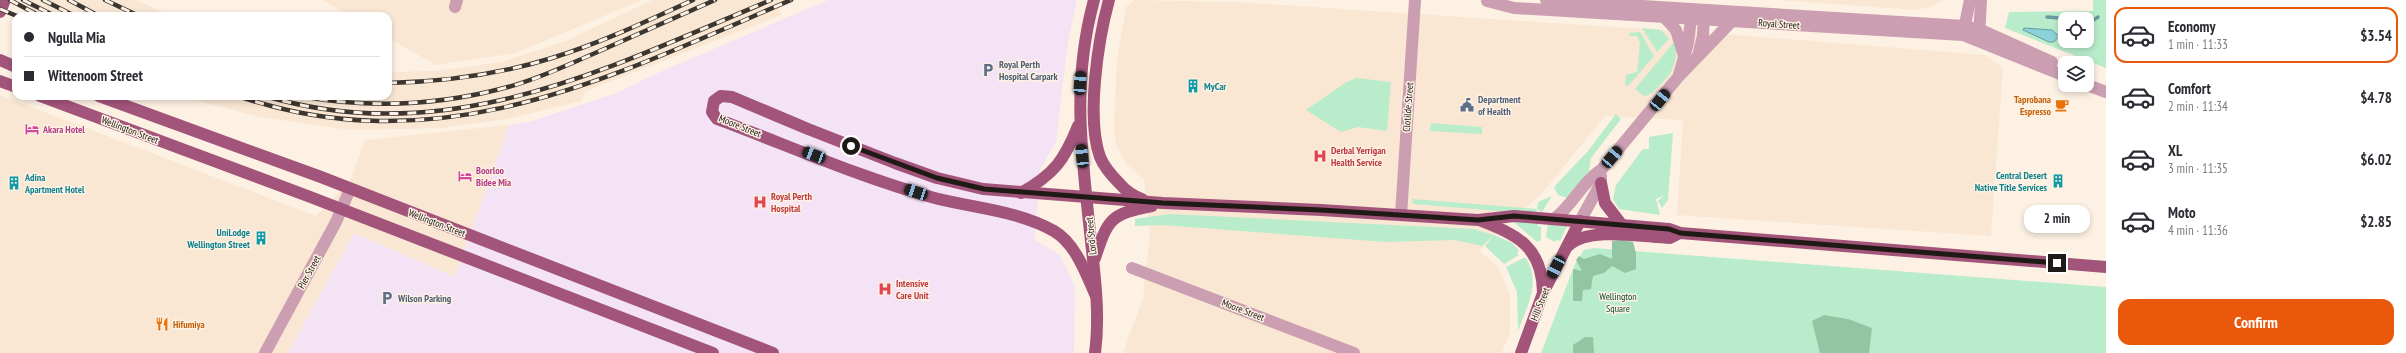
<!DOCTYPE html>
<html lang="en">
<head>
<meta charset="utf-8">
<style>
  :root { --surface:#fff; --page:#f2f2f3; --text:#2b2b33; --muted:#7c7c81; --line:#e1e1e2; --accent:#ea580c }
  body { margin:0; font-family:"PT Sans Narrow",sans-serif; background:var(--page); color:var(--text); height:100vh; display:flex; flex-direction:column; font-size:15px; white-space:nowrap }
  * { box-sizing:border-box; margin:0 }
  p { font-size:13px; color:var(--muted) }
  .icon { flex:none; width:22px; height:22px; fill:none; stroke:currentColor; stroke-width:2; stroke-linecap:round; stroke-linejoin:round }
  .map { position:relative; flex:1; overflow:hidden }
  .details { display:flex; flex-direction:column; background:var(--surface); width:300px }
  .details>* { flex:none }
  .guide { position:absolute; left:12px; top:12px; width:380px; height:88px; border-radius:12px; box-shadow:0 2px 6px #0003; display:grid; align-content:center; height:88px; padding:0 12px; background:var(--surface) }
  .tools { position:absolute; left:2058px; top:12px; display:grid; gap:8px }
  .tools a { display:grid; place-items:center; width:36px; height:36px; border-radius:8px; background:var(--surface); box-shadow:0 2px 6px #0003; font-size:20px }
  .end { position:absolute; width:18px; height:18px; margin:-9px; border:5px solid #1f1a16; background:#fff; box-shadow:0 0 0 2px #fff }
  .from { border-radius:50% }
  .bubble { position:absolute; height:28px; border-radius:12px; background:var(--surface); box-shadow:0 2px 6px #0003; font-size:13px; font-weight:700; line-height:28px; text-align:center }
  .car { position:absolute; width:12px; height:24px; margin:-12px -6px; border-radius:5px; box-shadow:0 0 3px 1px #0007; background:linear-gradient(#222 24%,#8ab4d8 0 40%,#222 0 76%,#8ab4d8 0 86%,#222 0) }
  .guide b { display:flex; align-items:center; gap:14px; height:38px; font-size:15px }
  .guide b+b { border-top:1px solid var(--line) }
  .guide i { width:10px; height:10px; background:var(--text) }
  ul { padding:7px 0 0; list-style:none }
  li { display:flex; align-items:center; gap:12px; height:56px; margin:0 8px 6px; padding:0 4px; border:2px solid transparent; border-radius:12px }
  li div { flex:1 }
  li b { display:block; font-size:15px }
  li em { font-style:normal; font-weight:700 }
  li.on { border-color:var(--accent) }
  li>.icon { width:36px; height:36px; stroke-width:1.5 }
  .cta { display:flex; gap:8px; margin-top:auto; padding:8px 12px }
  .cta a { flex:1; height:46px; border-radius:12px; background:var(--accent); color:#fff; font-size:16px; font-weight:700; line-height:46px; text-align:center }
  main { display:flex; flex:1; min-height:0 }
  .map>svg:first-child { display:block }
</style>
</head>
<body>
<main>
<div class="map">
<svg width="2106" height="353" viewBox="0 0 2106 353">
  <rect width="100%" height="100%" fill="#fdf1e3"/>
  <g fill="#f9e7d3">
    <path d="M30,0H137L170,16H23Z"/>
    <path d="M323,0H642L516,53L436,65L388,38V16H350Z"/>
    <path d="M652,0H797L779,8L781,15L586,91L581,101L507,119L442,128L350,130L260,117L180,96H388V72L435,71L501,62L566,41Z"/>
    <path d="M1135,0L1234,2L1737,35L1985,55L2003,68L1991,236L1677,215L1683,120L1605,116L1543,192L1479,250L1498,267L1510,295V332L1502,353H1123L1143,298L1150,232L1144,179L1125,163L1116,144L1114,130L1117,59L1126,7Z"/>
    <path d="M1780,0H1942L1931,7L1916,10Z"/>
    <path d="M0,95L316,216L350,181L365,140L509,125L455,277L354,233L288,353H0Z"/>
  </g>
  <path fill="#f3e3f5" d="M828,0H1077L1068,42L1056,142L1040,170L1035,240L1060,255L1075,286L1074,353H288L354,233L455,277L509,125L532,121L614,94L660,72Z"/>
  <g fill="#b9ecca" fill-rule="evenodd">
    <path d="M2093,0H2106V68L2005,28L2009,12L2093,11ZM2065,19H2087V41H2065Z"/>
    <path d="M1642,28L1661,30L1669,39L1657,52Z"/>
    <path d="M1640,32L1654,56L1628,86L1625,84L1626,75L1637,72L1640,43L1637,36H1630L1629,33Z"/>
    <path d="M1675,41C1678,61 1674,72 1659,86C1654,91 1651,95 1644,96L1635,89Z"/>
    <path d="M1356,78L1391,82L1387,131L1358,127L1341,132L1306,110L1345,83Z"/>
    <path d="M1616,114L1621,119L1591,158L1589,171L1567,198L1558,195L1554,187L1588,151Z"/>
    <path d="M1431,123L1482,127V134L1430,131Z"/>
    <path d="M1673,133L1668,200L1662,208L1658,201L1664,195L1656,199L1660,215L1619,209L1613,199L1616,185L1643,149H1649V137Z"/>
    <path d="M1552,196L1542,212L1537,209L1536,214L1413,204L1412,199L1537,209L1538,202Z"/>
    <path d="M1170,214L1473,229L1494,235L1482,246L1455,240L1386,242L1162,225L1135,226V219Z"/>
    <path d="M1514,222L1538,223V227L1541,226V240L1537,242Z"/>
    <path d="M1548,224L1567,226L1560,241L1557,240L1555,242L1546,237Z"/>
    <path d="M1494,235L1512,243L1519,250L1517,253L1519,255L1504,264L1485,246Z"/>
    <path d="M1594,248L2106,287V353H1541L1575,264L1584,250Z"/>
    <path d="M1523,258H1526C1541,283 1527,307 1518,331L1517,292L1506,267Z"/>
  </g>
  <g fill="#92c6a3">
    <path d="M1624,240L1633,242L1636,253V269L1625,273L1612,266L1604,273L1593,276L1591,289L1583,290L1582,301H1573V269L1582,271L1576,260L1579,256L1584,259L1600,254L1612,259V241Z"/>
    <path d="M1824,315L1848,319L1872,328L1869,353H1820L1812,321Z"/>
    <path d="M1585,337H1593L1594,353H1573V345Z"/>
  </g>
  <path fill="#88d2d8" stroke="#689b9e" d="M2024,28L2052,30L2059,36L2054,42H2049L2023,30Z"/>
  <g fill="none" stroke-linecap="round" stroke-linejoin="round">
    <g stroke="#689b9e" stroke-width="3.5">
      <path d="M2047,17L2073,19"/>
      <path d="M2087,20L2092,21L2098,17"/>
    </g>
    <g stroke="#cb9eb2" stroke-width="12">
      <path d="M1546,0L1965,26L1981,30L2052,62"/>
      <path d="M1487,1L1514,8L1963,35L2065,76"/>
      <path d="M455,7L457,0"/>
      <path d="M1663,16L1676,30L1684,56"/>
      <path d="M1963,34L1970,0"/>
      <path d="M1979,37L1981,0"/>
      <path d="M1698,56L1703,36L1704,11"/>
      <path d="M1679,75L1688,43L1692,11"/>
      <path d="M2087,85L2106,92"/>
      <path d="M1401,215L1415,0"/>
      <path d="M1554,219C1573,205 1582,182 1602,169L1679,76L1732,21"/>
      <path d="M1580,221L1601,183V176"/>
      <path d="M1132,268L1354,353"/>
      <path d="M265,353L336,222L350,189"/>
    </g>
    <g stroke="#a3547b" stroke-width="12">
      <path d="M1094,0C1071,84 1082,156 1091,241C1095,278 1100,316 1095,353"/>
      <path d="M1109,0C1098,40 1086,118 1100,157C1104,167 1112,176 1120,184C1125,190 1134,197 1142,199"/>
      <path d="M0,12L5,0"/>
      <path d="M0,60L16,67"/>
      <path d="M0,81L16,87"/>
      <path d="M40,96L313,198L713,353"/>
      <path d="M99,96L321,177L773,353"/>
      <path d="M1601,183L1605,203L1621,224"/>
      <path d="M1021,193C1054,174 1064,161 1078,126"/>
      <path d="M1479,220C1518,235 1542,247 1543,292"/>
      <path d="M1568,246C1589,226 1642,237 1670,238L1680,233"/>
      <path d="M1095,258C1108,219 1110,214 1152,206"/>
      <path d="M1096,296C1086,274 1076,244 1054,231C1017,210 971,208 931,197C859,177 787,145 717,119L712,112L714,101L721,96L732,97L808,129L895,163L937,178L983,189L1163,203L1321,210L1478,220L1514,216L1669,229L1680,233L2106,267"/>
      <path d="M1521,353L1543,293L1580,221"/>
    </g>
    <g stroke="#3c3631" stroke-width="4.5">
      <g id="rail">
        <path d="M10,0L40,16"/>
        <path d="M23,0L55,16"/>
        <path d="M43,0L75,16"/>
        <path d="M69,0L99,16"/>
        <path d="M105,0L139,16"/>
        <path d="M0,9L17,16"/>
        <path d="M388,83C443,82 500,74 552,58C601,43 647,21 693,0"/>
        <path d="M238,96C439,165 609,78 791,0"/>
        <path d="M265,96C449,150 606,69 771,0"/>
        <path d="M301,96C370,109 441,105 508,87C538,79 565,66 593,54C634,36 674,18 715,0"/>
      </g>
    </g>
    <use href="#rail" stroke="#fdf1e3" stroke-width="3" stroke-dasharray="9" stroke-linecap="butt"/>
  </g>
  <g fill="none" stroke-linecap="round" stroke-linejoin="round">
    <path stroke="#1f1a16" stroke-width="5" d="M851,146L937,178L984,189L1163,203L1321,210L1478,220L1514,216L1669,229L1680,233L2057,263"/>
  </g>
  <defs>
    <g id="parking-bare" transform="scale(1.08)"><path d="M-3.5-5.5H1a3.5 3.5 0 0 1 0 7H-1V5.5H-3.5ZM-1-3.4V-.6H.8a1.4 1.4 0 0 0 0-2.8Z" fill="#5c6f8a" stroke="#fdf1e3" stroke-width="2.5" paint-order="stroke"/></g>
    <g id="building-bare" transform="scale(1.08)"><path d="M-4-6H4V6H1V3H-1V6H-4ZM-2.5-4.3h1.7v1.8h-1.7ZM.8-4.3h1.7v1.8H.8ZM-2.5-1h1.7V.8h-1.7ZM.8-1h1.7V.8H.8Z" fill="#0f9aa8" stroke="#fdf1e3" stroke-width="2.5" paint-order="stroke"/></g>
    <g id="civic-bare" transform="scale(1.08)"><path d="M-.6-6.5H3V-4.5H.6V-3L4-1V1h2V6H-6V1h2V-1L-.6-3ZM-1.2 2.5V6h2.4V2.5Z" fill="#5c6f8a" stroke="#fdf1e3" stroke-width="2.5" paint-order="stroke"/></g>
    <g id="cafe-bare" transform="scale(1.08)"><path d="M-5.5-4.5H6V0H3Q3 3.5 0 3.5H-2.5Q-5.5 3.5-5.5 0ZM3-3.2v2h1.7v-2ZM-6 4.5H4V6H-6Z" fill="#e8710a" stroke="#fdf1e3" stroke-width="2.5" paint-order="stroke"/></g>
    <g id="hotel-bare" transform="scale(1.08)"><path d="M-6-4.5h1.5V1H6V5H4.5V3h-9V5H-6ZM-4 0a1.8 1.8 0 1 1 3.6 0ZM.5 0V-2.5h3Q6-2.5 6 0Z" fill="#d1479c" stroke="#fdf1e3" stroke-width="2.5" paint-order="stroke"/></g>
    <g id="hospital-bare" transform="scale(1.08)"><path d="M-5-5h3v3.5h4V-5h3V5h-3V1.5h-4V5h-3Z" fill="#e0444e" stroke="#fdf1e3" stroke-width="2.5" paint-order="stroke"/></g>
    <g id="restaurant-bare" transform="scale(1.08)"><path d="M-5-6h1v4h1v-4h1v4h1v-4h1v5L-1.5 .5V6h-2V.5L-5-1ZM5-6V6H3V1.5H1.5Q1.5-4 5-6Z" fill="#e8710a" stroke="#fdf1e3" stroke-width="2.5" paint-order="stroke"/></g>
  </defs>
  <g fill-rule="evenodd">
    <use href="#parking-bare" x="988" y="70"/>
    <use href="#building-bare" x="1193" y="86"/>
    <use href="#civic-bare" x="1467" y="105"/>
    <use href="#cafe-bare" x="2062" y="105"/>
    <use href="#hotel-bare" x="32" y="129"/>
    <use href="#hospital-bare" x="1320" y="156"/>
    <use href="#hotel-bare" x="465" y="176"/>
    <use href="#building-bare" x="2058" y="181"/>
    <use href="#building-bare" x="14" y="183"/>
    <use href="#hospital-bare" x="760" y="202"/>
    <use href="#building-bare" x="261" y="238"/>
    <use href="#hospital-bare" x="885" y="289"/>
    <use href="#parking-bare" x="387" y="298"/>
    <use href="#restaurant-bare" x="162" y="324"/>
  </g>
  <g text-anchor="middle" dominant-baseline="central" stroke-width="3" stroke-linejoin="round" paint-order="stroke">
    <g font-size="10" fill="#1f1a16" stroke="#fdf1e3">
      <text transform="translate(1779 24) rotate(4)">Royal Street</text>
      <text transform="translate(1408 107) rotate(-86)">Clotilde Street</text>
      <text transform="translate(740 126) rotate(22)">Moore Street</text>
      <text transform="translate(130 130) rotate(21)">Wellington Street</text>
      <text transform="translate(437 223) rotate(21)">Wellington Street</text>
      <text transform="translate(1091 236) rotate(-96)">Lord Street</text>
      <text transform="translate(309 272) rotate(-61)">Pier Street</text>
      <text transform="translate(1540 304) rotate(-68)">Hill Street</text>
      <text transform="translate(1243 310) rotate(21)">Moore Street</text>
    </g>
    <g font-size="10" font-weight="bold" fill="#4e5e75" stroke="#fdf1e3" text-anchor="start">
      <text x="999" y="64">Royal Perth<tspan x="999" dy="12">Hospital Carpark</tspan></text>
      <text x="1478" y="99">Department<tspan x="1478" dy="12">of Health</tspan></text>
      <text x="398" y="298">Wilson Parking</text>
    </g>
    <g font-size="10" font-weight="bold" fill="#0d838f" stroke="#fdf1e3" text-anchor="start">
      <text x="1204" y="86">MyCar</text>
      <text x="2047" y="175" text-anchor="end">Central Desert<tspan x="2047" dy="12">Native Title Services</tspan></text>
      <text x="25" y="177">Adina<tspan x="25" dy="12">Apartment Hotel</tspan></text>
      <text x="250" y="232" text-anchor="end">UniLodge<tspan x="250" dy="12">Wellington Street</tspan></text>
    </g>
    <g font-size="10" font-weight="bold" fill="#c56008" stroke="#fdf1e3" text-anchor="end">
      <text x="2051" y="99">Taprobana<tspan x="2051" dy="12">Espresso</tspan></text>
      <text x="173" y="324" text-anchor="start">Hifumiya</text>
    </g>
    <g font-size="10" font-weight="bold" fill="#b23c85" stroke="#fdf1e3" text-anchor="start">
      <text x="43" y="129">Akara Hotel</text>
      <text x="476" y="170">Boorloo<tspan x="476" dy="12">Bidee Mia</tspan></text>
    </g>
    <g font-size="10" font-weight="bold" fill="#be3a42" stroke="#fdf1e3" text-anchor="start">
      <text x="1331" y="150">Derbal Yerrigan<tspan x="1331" dy="12">Health Service</tspan></text>
      <text x="771" y="196">Royal Perth<tspan x="771" dy="12">Hospital</tspan></text>
      <text x="896" y="283">Intensive<tspan x="896" dy="12">Care Unit</tspan></text>
    </g>
    <g font-size="10" fill="#0c4b2b" stroke="#fdf1e3">
      <text x="1618" y="296">Wellington<tspan x="1618" dy="12">Square</tspan></text>
    </g>
  </g>
</svg>
<div class="tools">
<a><svg class="icon" aria-label="locate" viewBox="0 0 24 24"><circle cx="12" cy="12" r="6"/><path d="M12 2v4M12 18v4M2 12h4M18 12h4"/></svg></a>
<a><svg class="icon" aria-label="layers" viewBox="0 0 24 24"><path d="M12 4l9 5-9 5-9-5zM3 14l9 5 9-5"/></svg></a>
</div>
<i class="end from" style="left:851px;top:146px"></i>
<i class="end" style="left:2057px;top:263px"></i>
<div class="bubble" style="left:2024px;top:205px;width:66px">2 min</div>
<i class="car" style="left:1080px;top:83px;rotate:4deg"></i>
<i class="car" style="left:1660px;top:100px;rotate:39deg"></i>
<i class="car" style="left:814px;top:155px;rotate:291deg"></i>
<i class="car" style="left:1082px;top:156px;rotate:354deg"></i>
<i class="car" style="left:1612px;top:157px;rotate:40deg"></i>
<i class="car" style="left:916px;top:192px;rotate:288deg"></i>
<i class="car" style="left:1556px;top:267px;rotate:207deg"></i>
<div class="guide">
<b><i class="from"></i>Ngulla Mia</b>
<b><i></i>Wittenoom Street</b>
</div>
</div>
<section class="details">
<ul>
<li class="on"><svg class="icon" aria-label="car" viewBox="0 0 24 24"><path d="M5 17H2v-5l4-1 3-4h7l3 4 3 1v5h-3M9 17h6M6 11h13"/><circle cx="7" cy="17" r="2"/><circle cx="17" cy="17" r="2"/></svg><div><b>Economy</b><p>1 min · 11:33</p></div><em>$3.54</em></li>
<li><svg class="icon" aria-label="car" viewBox="0 0 24 24"><path d="M5 17H2v-5l4-1 3-4h7l3 4 3 1v5h-3M9 17h6M6 11h13"/><circle cx="7" cy="17" r="2"/><circle cx="17" cy="17" r="2"/></svg><div><b>Comfort</b><p>2 min · 11:34</p></div><em>$4.78</em></li>
<li><svg class="icon" aria-label="car" viewBox="0 0 24 24"><path d="M5 17H2v-5l4-1 3-4h7l3 4 3 1v5h-3M9 17h6M6 11h13"/><circle cx="7" cy="17" r="2"/><circle cx="17" cy="17" r="2"/></svg><div><b>XL</b><p>3 min · 11:35</p></div><em>$6.02</em></li>
<li><svg class="icon" aria-label="car" viewBox="0 0 24 24"><path d="M5 17H2v-5l4-1 3-4h7l3 4 3 1v5h-3M9 17h6M6 11h13"/><circle cx="7" cy="17" r="2"/><circle cx="17" cy="17" r="2"/></svg><div><b>Moto</b><p>4 min · 11:36</p></div><em>$2.85</em></li>
</ul>
<div class="cta"><a>Confirm</a></div>
</section>
</main>
</body>
</html>
